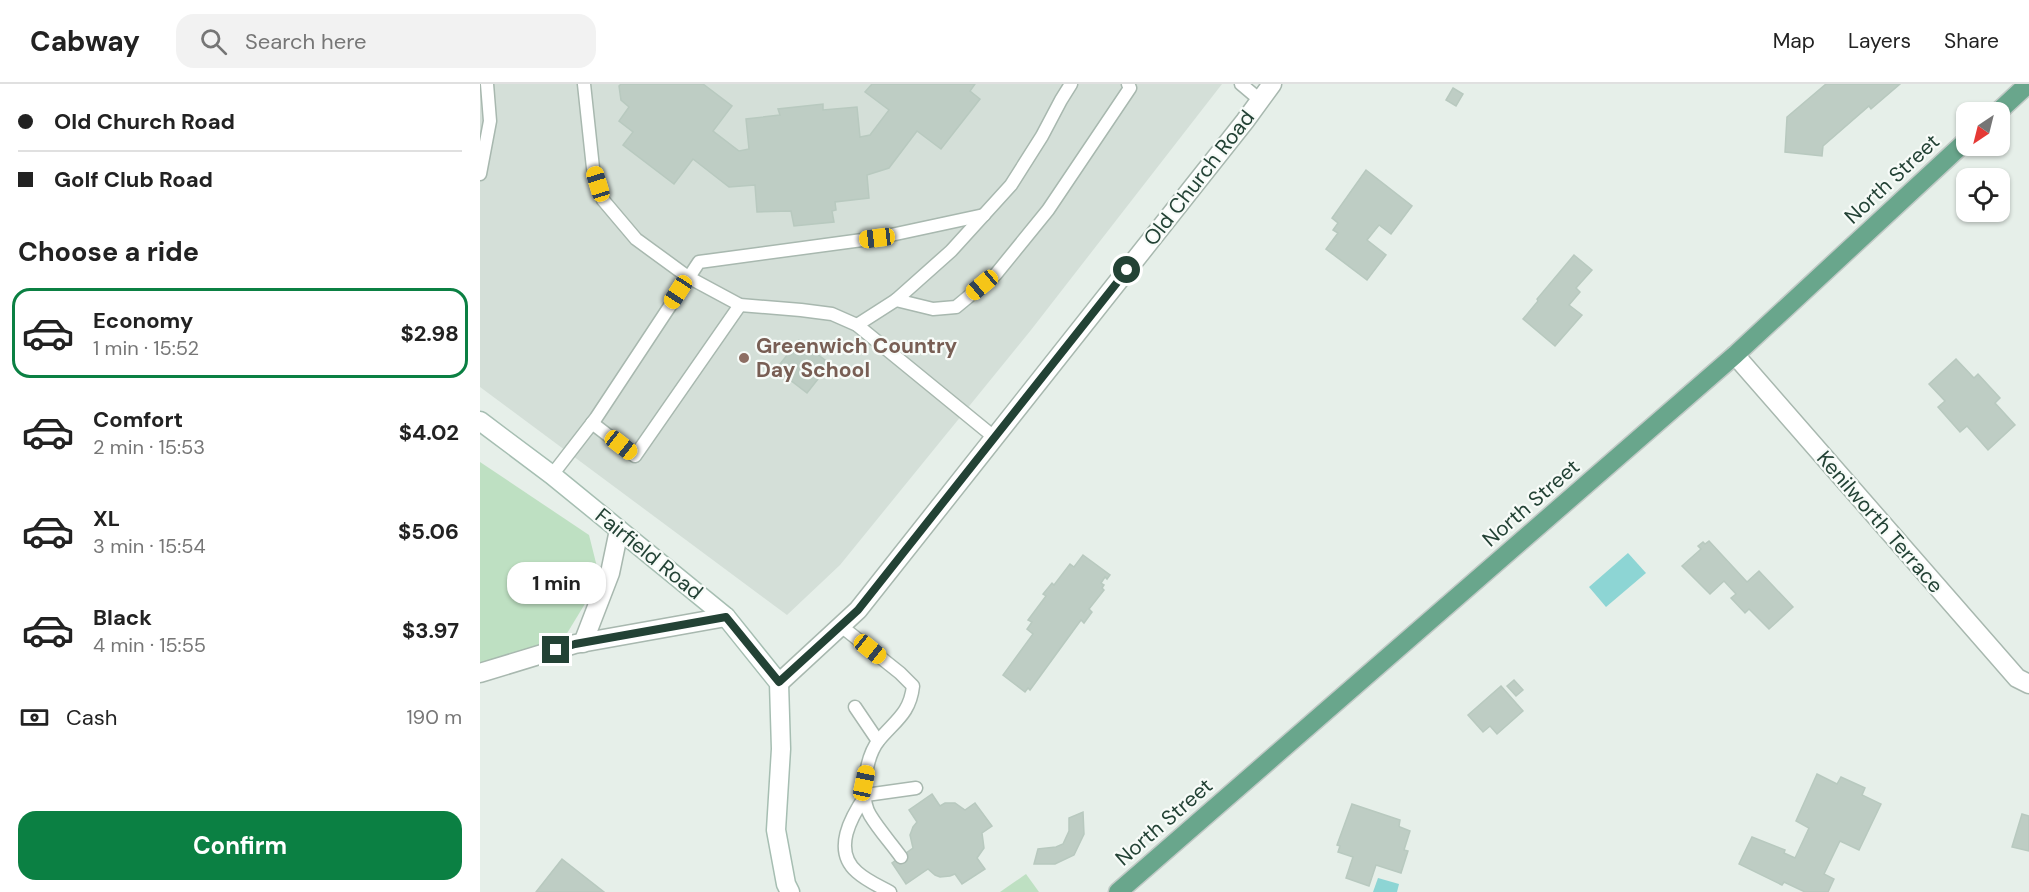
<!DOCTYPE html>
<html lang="en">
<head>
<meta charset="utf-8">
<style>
  :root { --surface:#fff; --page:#f2f2f2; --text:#222; --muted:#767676; --line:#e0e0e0; --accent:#0b8043 }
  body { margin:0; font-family:"DM Sans",sans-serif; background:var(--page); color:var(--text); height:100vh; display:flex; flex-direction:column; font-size:22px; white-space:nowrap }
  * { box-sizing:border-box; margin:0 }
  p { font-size:20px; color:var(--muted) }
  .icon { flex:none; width:33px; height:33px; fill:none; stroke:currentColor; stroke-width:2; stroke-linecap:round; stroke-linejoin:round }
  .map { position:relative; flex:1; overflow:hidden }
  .panel { display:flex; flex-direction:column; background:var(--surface); width:480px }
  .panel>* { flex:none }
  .hud { display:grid; align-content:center; height:132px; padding:0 18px; background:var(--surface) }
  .needle { width:39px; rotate:215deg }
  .buttons { position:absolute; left:1476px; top:18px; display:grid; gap:12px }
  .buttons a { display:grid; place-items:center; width:54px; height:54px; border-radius:12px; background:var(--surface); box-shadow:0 2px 4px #0004; font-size:30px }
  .end { position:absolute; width:27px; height:27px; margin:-14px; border:8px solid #234235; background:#fff; box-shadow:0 0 0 3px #fff }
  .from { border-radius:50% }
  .bubble { position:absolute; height:42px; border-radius:18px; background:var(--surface); box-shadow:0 2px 4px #0004; font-size:20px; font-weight:700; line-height:42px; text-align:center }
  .car { position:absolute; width:18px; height:36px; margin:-18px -9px; border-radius:8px; box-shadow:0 0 4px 2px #0007; background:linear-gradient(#f5c518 24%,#345 0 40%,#f5c518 0 76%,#345 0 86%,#f5c518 0) }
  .hud b { display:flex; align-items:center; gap:21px; height:57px; font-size:22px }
  .hud b+b { border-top:2px solid var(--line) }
  .hud i { width:15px; height:15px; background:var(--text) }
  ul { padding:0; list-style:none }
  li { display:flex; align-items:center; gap:18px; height:90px; margin:0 12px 9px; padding:0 6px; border:3px solid transparent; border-radius:18px }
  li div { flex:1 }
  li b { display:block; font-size:22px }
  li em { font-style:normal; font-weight:700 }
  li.on { border-color:var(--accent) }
  li>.icon { width:54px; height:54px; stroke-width:1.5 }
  h2 { padding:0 18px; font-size:27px; line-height:72px }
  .pay { display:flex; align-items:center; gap:15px; height:66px; padding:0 18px; font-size:22px }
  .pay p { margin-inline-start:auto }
  .primary-button { display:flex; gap:12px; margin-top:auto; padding:12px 18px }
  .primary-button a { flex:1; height:69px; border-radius:18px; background:var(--accent); color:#fff; font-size:24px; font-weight:700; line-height:69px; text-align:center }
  header { display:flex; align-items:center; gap:36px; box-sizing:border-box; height:84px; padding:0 30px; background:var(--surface); border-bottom:2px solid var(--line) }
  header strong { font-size:28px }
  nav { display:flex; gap:33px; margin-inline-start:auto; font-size:21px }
  .search { width:420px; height:54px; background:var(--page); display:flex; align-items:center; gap:15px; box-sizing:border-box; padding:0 21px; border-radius:18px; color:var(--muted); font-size:22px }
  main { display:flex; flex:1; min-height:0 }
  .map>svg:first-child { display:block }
</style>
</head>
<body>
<header>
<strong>Cabway</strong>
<div class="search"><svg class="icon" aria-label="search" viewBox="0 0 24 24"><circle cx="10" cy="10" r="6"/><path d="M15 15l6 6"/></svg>Search here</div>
<nav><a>Map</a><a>Layers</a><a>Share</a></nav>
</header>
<main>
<section class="panel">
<div class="hud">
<b><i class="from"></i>Old Church Road</b>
<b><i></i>Golf Club Road</b>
</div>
<h2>Choose a ride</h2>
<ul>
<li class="on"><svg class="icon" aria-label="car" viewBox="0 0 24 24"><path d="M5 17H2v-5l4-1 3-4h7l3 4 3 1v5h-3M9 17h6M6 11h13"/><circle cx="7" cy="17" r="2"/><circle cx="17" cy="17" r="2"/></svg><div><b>Economy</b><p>1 min · 15:52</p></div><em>$2.98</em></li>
<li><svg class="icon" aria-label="car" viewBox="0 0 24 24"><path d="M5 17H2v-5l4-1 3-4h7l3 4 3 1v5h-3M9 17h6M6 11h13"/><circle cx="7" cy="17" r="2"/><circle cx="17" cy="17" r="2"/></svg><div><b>Comfort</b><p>2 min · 15:53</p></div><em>$4.02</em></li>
<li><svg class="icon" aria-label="car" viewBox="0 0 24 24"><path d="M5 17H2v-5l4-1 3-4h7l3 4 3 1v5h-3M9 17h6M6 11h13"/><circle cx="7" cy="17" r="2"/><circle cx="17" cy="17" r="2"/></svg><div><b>XL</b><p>3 min · 15:54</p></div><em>$5.06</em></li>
<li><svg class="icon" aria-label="car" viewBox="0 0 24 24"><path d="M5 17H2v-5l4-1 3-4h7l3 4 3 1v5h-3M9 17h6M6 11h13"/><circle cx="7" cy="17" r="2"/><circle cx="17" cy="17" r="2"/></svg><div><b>Black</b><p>4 min · 15:55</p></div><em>$3.97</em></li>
</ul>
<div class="pay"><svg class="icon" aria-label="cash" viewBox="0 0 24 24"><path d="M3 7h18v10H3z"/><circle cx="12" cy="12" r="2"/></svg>Cash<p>190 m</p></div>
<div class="primary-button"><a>Confirm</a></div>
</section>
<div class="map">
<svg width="1549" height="808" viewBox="0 0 1549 808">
  <rect width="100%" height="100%" fill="#e6efe9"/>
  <path fill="#d4dfd8" d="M0,0H742L551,246L360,481L307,531L0,303Z"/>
  <g fill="#bee0c2">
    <path d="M0,378L109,451L120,495L86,551L0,591Z"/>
    <path d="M546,790L559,808H520Z"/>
  </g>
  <g fill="#8dd5d4">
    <path d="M1148,469L1166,489L1126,523L1109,503Z"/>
    <path d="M898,794L919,800L917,808H893Z"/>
  </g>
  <g fill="#becdc4" stroke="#b8c9bf" stroke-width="1.5">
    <path d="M141,0H223L252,22L233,47L259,67L269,65L266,35L300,31L298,25L343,20V26L377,23L380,53L390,51L409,26L385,8L392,0H495L490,7L500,15L461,65L437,47L409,84L387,91L389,114L355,118L356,126L352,127L354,138L314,142L311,127L277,128L275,101L249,103L213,75L194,100L143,61L153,48L139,37L149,23L141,16L139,2Z"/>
    <path d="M1346,0H1420L1391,25L1389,22L1343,62L1342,72L1305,68L1307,33Z"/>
    <path d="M973,4L983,10L976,22L966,16Z"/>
    <path d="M886,86L932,122L911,150L899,141L887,156L906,171L887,196L846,165L858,149L853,146L858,139L852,134Z"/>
    <path d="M1094,171L1112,186L1096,204L1100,208L1089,221L1102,231L1075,262L1043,235L1058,217L1057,215Z"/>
    <path d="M319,256L350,280L327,309L296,285Z"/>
    <path d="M1476,275L1494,294L1498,290L1520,314L1515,319L1535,341L1508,366L1487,342L1480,348L1458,323L1465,317L1449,300Z"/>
    <path d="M1229,457L1267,498L1279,487L1313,523L1289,545L1269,525L1265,529L1251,514L1256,510L1244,497L1230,510L1202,482L1221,465L1218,462L1223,458L1225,460Z"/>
    <path d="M603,471L630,491L627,495L625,493L621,499L624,501L622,504L624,506L609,525L612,528L604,539L601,536L550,606L548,604L545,608L523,591L553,550L547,545L552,538L548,536L566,512L563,510L572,499L574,501L590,480L594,483Z"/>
    <path d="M1034,596L1043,606L1036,612L1027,602Z"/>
    <path d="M1021,602L1043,627L1017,650L1010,642L1003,648L988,631Z"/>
    <path d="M1337,690L1357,700L1361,693L1385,704L1382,711L1401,720L1379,766L1360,757L1344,790L1354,795L1348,808H1325L1304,798L1302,801L1259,780L1272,753L1305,766L1304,769L1315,774L1329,744L1316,737Z"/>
    <path d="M452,710L460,722L465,719H475L485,726L495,719L512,742L502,749L504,764L497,774L505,785L482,800L475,790L470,792L460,793L455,791L448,785L426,800L412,779L433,764L430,751L433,743L437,738L429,726Z"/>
    <path d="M872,720L920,736L919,742L920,743L930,747L924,766L928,767L921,789L896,781L889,802L866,794L873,773L858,768L860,762L857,761Z"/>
    <path d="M603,728L604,750L594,771L575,780H554L558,765L576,763L583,760L589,747V734Z"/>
    <path d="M1542,730L1549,732V767L1532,763Z"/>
    <path d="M82,775L124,808H56Z"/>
  </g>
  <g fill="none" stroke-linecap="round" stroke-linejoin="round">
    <g stroke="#a8b8af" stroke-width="15">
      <g id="lane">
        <path d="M104,0L113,84L123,116L156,155L208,193L260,221L321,226L352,230L377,241L514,353"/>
        <path d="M761,0L780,16"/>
        <path d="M0,90L10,37L7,0"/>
        <path d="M416,216L453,225L476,223L516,190L568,126L650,4L648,0"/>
        <path d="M377,241L416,216L471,167L531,101L562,52L581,16L591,0"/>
        <path d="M112,339L155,372L260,221"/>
        <path d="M72,391L116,334L219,178L397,154L504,131"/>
        <path d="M361,542L420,589L433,602C430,629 416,636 399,656C386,672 379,713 390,731C399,746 411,759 421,773"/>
        <path d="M375,623L398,657"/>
        <path d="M410,808C399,802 387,797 377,788C352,766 371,733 386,711L436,704"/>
      </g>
    </g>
    <g stroke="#a8b8af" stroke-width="21">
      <g id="street">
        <path d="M1255,271L1537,594L1549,600"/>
        <path d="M103,559L130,489L139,446"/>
        <path d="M0,589L95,560L246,533"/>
        <path d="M299,599L378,526L765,37L792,0"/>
      </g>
    </g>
    <g stroke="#a6beb2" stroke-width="21">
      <path id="secondary" d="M0,337L72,391L246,533L299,599L301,665L296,746L306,800L310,808"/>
    </g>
    <g stroke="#c1cac6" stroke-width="21">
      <g id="primary">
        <path d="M1518,28L1548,0"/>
        <path d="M638,808L1255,271L1486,57"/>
      </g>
    </g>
    <use href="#lane" stroke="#fff" stroke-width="12"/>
    <use href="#street" stroke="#fff" stroke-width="18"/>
    <use href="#secondary" stroke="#fff" stroke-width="18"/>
    <use href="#primary" stroke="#69a68c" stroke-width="18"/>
  </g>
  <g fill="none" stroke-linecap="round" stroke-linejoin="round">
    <path stroke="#234235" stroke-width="8" d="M76,566L95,560L246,533L299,598L378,526L647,186"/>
  </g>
  <circle fill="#8d6e63" stroke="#f7fbf8" stroke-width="2" cx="264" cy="274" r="6"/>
  <g text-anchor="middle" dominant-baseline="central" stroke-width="4.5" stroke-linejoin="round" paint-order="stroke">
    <g font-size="21" fill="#234235" stroke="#f7fbf8">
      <text transform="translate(719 94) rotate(-52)">Old Church Road</text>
      <text transform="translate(1412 95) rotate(-43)">North Street</text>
      <text transform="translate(1051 419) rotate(-41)">North Street</text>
      <text transform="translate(1400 438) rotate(49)">Kenilworth Terrace</text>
      <text transform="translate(169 470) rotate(39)">Fairfield Road</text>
      <text transform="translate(684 738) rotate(-41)">North Street</text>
    </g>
    <g font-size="21" font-weight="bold" fill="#785e54" stroke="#f7fbf8" text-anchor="start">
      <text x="276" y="262">Greenwich Country<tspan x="276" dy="24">Day School</tspan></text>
    </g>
  </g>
</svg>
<div class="buttons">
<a><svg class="needle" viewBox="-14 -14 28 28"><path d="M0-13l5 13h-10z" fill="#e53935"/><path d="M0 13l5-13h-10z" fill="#767676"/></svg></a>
<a><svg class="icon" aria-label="locate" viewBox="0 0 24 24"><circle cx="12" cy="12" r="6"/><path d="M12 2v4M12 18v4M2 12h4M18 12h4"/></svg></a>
</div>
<i class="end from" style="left:647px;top:186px"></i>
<i class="end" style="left:76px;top:566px"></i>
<div class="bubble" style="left:27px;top:478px;width:99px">1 min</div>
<i class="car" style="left:118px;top:100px;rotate:343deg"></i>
<i class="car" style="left:397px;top:154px;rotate:263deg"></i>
<i class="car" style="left:502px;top:201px;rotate:230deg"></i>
<i class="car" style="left:198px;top:208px;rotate:213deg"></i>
<i class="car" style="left:141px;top:361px;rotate:128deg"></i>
<i class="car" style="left:390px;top:565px;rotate:129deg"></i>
<i class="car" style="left:384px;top:699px;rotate:12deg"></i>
</div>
</main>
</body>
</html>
